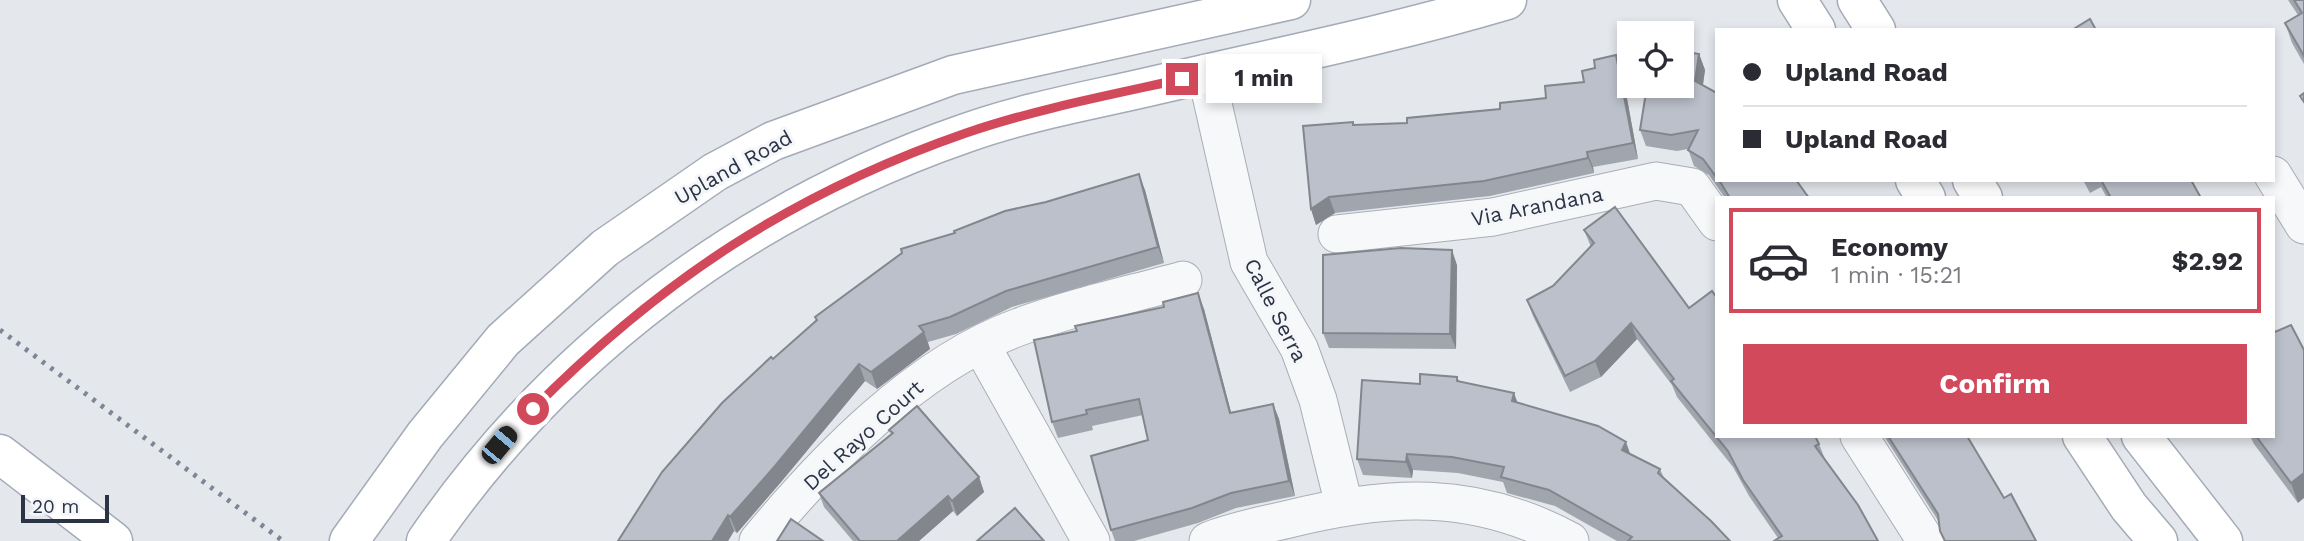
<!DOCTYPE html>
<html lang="en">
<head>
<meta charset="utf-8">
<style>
  :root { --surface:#fff; --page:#f2f2f3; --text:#2b2b33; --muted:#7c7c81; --line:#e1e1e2; --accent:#d1495b }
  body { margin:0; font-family:"Work Sans",sans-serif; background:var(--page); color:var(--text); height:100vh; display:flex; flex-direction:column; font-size:26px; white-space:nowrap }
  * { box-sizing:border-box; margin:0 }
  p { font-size:23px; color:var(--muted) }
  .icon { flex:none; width:38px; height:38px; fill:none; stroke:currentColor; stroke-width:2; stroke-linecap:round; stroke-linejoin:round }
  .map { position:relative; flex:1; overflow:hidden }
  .side { position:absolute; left:1715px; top:196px; width:560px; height:242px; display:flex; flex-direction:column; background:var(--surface); border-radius:0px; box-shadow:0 4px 10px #0003 }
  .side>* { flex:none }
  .banner { position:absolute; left:1715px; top:28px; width:560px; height:154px; border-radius:0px; box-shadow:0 4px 10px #0003; display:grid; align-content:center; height:154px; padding:0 28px; background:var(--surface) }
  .controls { position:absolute; left:1617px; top:21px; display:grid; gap:14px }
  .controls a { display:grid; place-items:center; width:77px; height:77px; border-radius:0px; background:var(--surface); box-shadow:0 4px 10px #0003; font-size:35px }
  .scale { position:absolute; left:21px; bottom:18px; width:88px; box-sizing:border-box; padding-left:7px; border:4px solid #2b3445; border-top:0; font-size:19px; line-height:24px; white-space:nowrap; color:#2b3445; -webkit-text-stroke:5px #f4f6f9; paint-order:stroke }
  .end { position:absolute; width:32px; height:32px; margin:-16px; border:9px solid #d1495b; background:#fff; box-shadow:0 0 0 4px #fff }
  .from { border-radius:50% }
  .bubble { position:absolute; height:49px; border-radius:0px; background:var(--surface); box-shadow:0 4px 10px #0003; font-size:23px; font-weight:700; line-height:49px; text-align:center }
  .car { position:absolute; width:21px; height:42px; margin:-21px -10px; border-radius:9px; box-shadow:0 0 5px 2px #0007; background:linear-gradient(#222 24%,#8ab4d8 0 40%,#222 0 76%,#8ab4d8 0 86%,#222 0) }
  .banner b { display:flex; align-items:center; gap:24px; height:66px; font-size:26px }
  .banner b+b { border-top:2px solid var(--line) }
  .banner i { width:18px; height:18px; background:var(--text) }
  ul { padding:12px 0 0; list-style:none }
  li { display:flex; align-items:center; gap:21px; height:105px; margin:0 14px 10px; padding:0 14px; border:4px solid var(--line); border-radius:0px }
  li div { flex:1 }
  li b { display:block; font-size:26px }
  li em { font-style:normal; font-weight:700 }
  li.on { border-color:var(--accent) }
  li>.icon { width:63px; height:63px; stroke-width:1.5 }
  .button { display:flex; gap:14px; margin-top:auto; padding:14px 28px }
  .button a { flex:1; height:80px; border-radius:0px; background:var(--accent); color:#fff; font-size:28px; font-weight:700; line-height:80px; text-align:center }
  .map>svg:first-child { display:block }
</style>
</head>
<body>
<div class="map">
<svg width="2304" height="541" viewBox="0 0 2304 541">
  <rect width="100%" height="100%" fill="#e4e7ec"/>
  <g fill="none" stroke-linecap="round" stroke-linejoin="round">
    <g stroke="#a9aeb7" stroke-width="39">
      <g id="minor">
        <path d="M1206,73L1249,262L1299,348L1318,400L1344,505"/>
        <path d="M2273,175L2304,225"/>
        <path d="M1337,234L1493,217L1656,181L1692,187L1717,222"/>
        <path d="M981,345L1091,541"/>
        <path d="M1859,436L1926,541"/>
        <path d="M758,541C825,460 917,364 1019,327C1072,307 1129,295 1183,280"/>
        <path d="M1208,541C1232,531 1259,526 1285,520C1388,494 1474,489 1570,541"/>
      </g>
    </g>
    <g stroke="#a3abb8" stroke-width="41">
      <g id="major">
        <path d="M1797,0L1816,30"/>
        <path d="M1857,0L1876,30"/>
        <path d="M1915,180L1926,198"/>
        <path d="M1972,180L1983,198"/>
        <path d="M2082,436L2129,507L2158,541"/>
        <path d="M2141,436L2223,541"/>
        <path d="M0,454L113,541"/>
        <path d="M349,541L425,435L503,340L605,248L715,172L773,141L953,75L1291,0"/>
        <path d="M426,541C558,349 746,209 966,133C1025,112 1087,101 1148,87C1268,59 1389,35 1507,0"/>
      </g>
    </g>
    <use href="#minor" stroke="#f7f8fa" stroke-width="37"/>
    <use href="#major" stroke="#fff" stroke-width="38"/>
    <path stroke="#7d8696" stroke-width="5" stroke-dasharray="3.5 7" stroke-linecap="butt" d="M0,330L283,541"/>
  </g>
  <g fill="#a1a5ae">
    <path d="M2288,0H2304V64L2292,43L2285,23L2298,15Z"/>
    <path d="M1699,54L1705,70L1703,85L1717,93V180H1796L1809,198H1725L1709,175L1694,166L1688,149L1677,151L1646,146L1640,130Z"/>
    <path d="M1622,71L1638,159L1593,167L1594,173L1490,196L1335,213L1316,225L1311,209L1353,122L1354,125L1407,123L1500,109L1546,98L1584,82Z"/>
    <path d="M2083,180H2191L2201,198H2107L2101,187L2090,193Z"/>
    <path d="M1145,190L1164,263L1012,307L956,334L928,342L930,349L877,389L865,381L781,482L737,533L734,531L728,541H618L773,359L816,321L815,317Z"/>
    <path d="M1584,230L1689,308L1819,444L1825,459L1858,505L1778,538L1749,496L1733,467L1677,397L1672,385L1637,339L1601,377L1570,392L1533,316L1527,300L1553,286L1591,247Z"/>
    <path d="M1457,265L1456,349L1329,348L1323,333Z"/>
    <path d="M1204,309L1231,412L1273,404L1279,419L1295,496L1236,508L1198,523L1134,541H1115L1111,530L1148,440L1143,415L1092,426L1093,430L1058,438L1052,422Z"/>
    <path d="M2273,327L2298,503L2254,444L2250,436H2273Z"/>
    <path d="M1457,377L1459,381L1518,403L1660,469L1664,478L1730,541H1617L1555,506L1507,493L1503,482L1458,473L1413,470L1412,478L1363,475L1357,459L1420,384Z"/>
    <path d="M889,430L979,477L984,492L957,516L953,511L919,541H853L824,507L819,493L891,434Z"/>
    <path d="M1884,436H1967L2004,498L2036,541H1944L1940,531L1939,522Z"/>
  </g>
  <g fill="#83868d">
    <path d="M1699,54L1705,70L1701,97L1695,81Z"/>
    <path d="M1616,55L1622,71L1638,159L1633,143Z"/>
    <path d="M1587,152L1593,167L1594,173L1588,158Z"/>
    <path d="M1139,174L1145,190L1164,263L1158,247Z"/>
    <path d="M1329,197L1335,213L1316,225L1311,209Z"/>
    <path d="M1452,250L1457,265L1456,349L1450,334Z"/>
    <path d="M1198,293L1204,309L1235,428L1230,413Z"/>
    <path d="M1631,323L1637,339L1601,377L1595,361Z"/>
    <path d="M924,332L930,349L877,389L871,372Z"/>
    <path d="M859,364L865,381L781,482L737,533L730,517Z"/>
    <path d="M1514,393L1520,409L1512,401Z"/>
    <path d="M1273,404L1279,419L1295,496L1289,481Z"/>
    <path d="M1626,442L1632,459L1622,450Z"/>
    <path d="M1407,454L1413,470L1412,478L1406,462Z"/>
    <path d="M2304,473V498L2298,503L2291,483Z"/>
    <path d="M979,477L984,492L957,516L952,501Z"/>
    <path d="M948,496L953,511L919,541H897Z"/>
    <path d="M728,515L734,531L728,541H712Z"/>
  </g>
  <g fill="#bbc0ca" stroke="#83868d" stroke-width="2">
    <path d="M2294,0H2304V56L2285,23L2302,13Z"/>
    <path d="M2090,19L2096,30H2072Z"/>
    <path d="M1682,51L1699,54L1695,81L1717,93V178L1703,159L1688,150L1698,130L1671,135L1640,130L1647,86H1682Z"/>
    <path d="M1616,55L1633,143L1587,152L1588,158L1484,181L1329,197L1311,209L1303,126L1353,122V125L1407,123V118L1500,109V103L1546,98L1545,86L1584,82L1582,71L1595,68L1594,60Z"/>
    <path d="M2304,93V102L2300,96Z"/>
    <path d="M1139,174L1158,247L1006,291L950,317L919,326L924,332L871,372L859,364L775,466L730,517L728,515L712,541H618L662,472L722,403L771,357L773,359L817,320L815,317L902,253L901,249L955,233L954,231L1005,211L1046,202Z"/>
    <path d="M1719,180H1796L1809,198H1730Z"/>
    <path d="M2101,180H2191L2201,198H2111Z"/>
    <path d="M1615,207L1689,308L1712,291L1717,298V436H1815L1819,444L1815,446L1858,505L1878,541H1774L1782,536L1743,480L1728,451L1671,381L1674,379L1631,323L1595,361L1565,376L1527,300L1553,286L1594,243L1584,230Z"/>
    <path d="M1401,248L1452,250L1450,334L1323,333V255Z"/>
    <path d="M1198,293L1230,413L1273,404L1289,481L1231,493L1192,508L1111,530L1091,456L1148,440L1139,399L1086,410L1087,414L1052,422L1034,340L1077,331L1075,326L1164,307L1163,302Z"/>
    <path d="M2291,325L2304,350V473L2291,483L2256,436H2273V327L2275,332Z"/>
    <path d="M1420,374L1457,377V381L1514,393L1512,401L1598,426L1626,442L1622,450L1660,469L1658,473L1711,521L1730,541H1628L1632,537L1549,490L1501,477L1504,467L1452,457L1407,454L1406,462L1357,459L1362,380L1420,384Z"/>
    <path d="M917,406L979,477L952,501L948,496L897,541H860L819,493L893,433L889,430Z"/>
    <path d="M1888,436H1967L2004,498L2011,494L2036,541H1945L1940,531L1938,514Z"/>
    <path d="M1015,508L1044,541H977Z"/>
    <path d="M791,519L823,541H777Z"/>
  </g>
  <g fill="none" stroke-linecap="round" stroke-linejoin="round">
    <path stroke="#d1495b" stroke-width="9" d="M533,409C662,279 793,193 966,133C1036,109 1110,95 1182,79"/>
  </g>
  <g text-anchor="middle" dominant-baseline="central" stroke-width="6" stroke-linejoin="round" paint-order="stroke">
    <g font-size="21" fill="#2b3445" stroke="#f4f6f9">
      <text transform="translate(733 167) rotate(-29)">Upland Road</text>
      <text transform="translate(1537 206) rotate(-11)">Via Arandana</text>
      <text transform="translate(1276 310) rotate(63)">Calle Serra</text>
      <text transform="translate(863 435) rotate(-42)">Del Rayo Court</text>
    </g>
  </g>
</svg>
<div class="controls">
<a><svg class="icon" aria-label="locate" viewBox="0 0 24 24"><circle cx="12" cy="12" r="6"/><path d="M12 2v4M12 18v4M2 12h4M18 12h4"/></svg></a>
</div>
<div class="scale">20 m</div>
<i class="end from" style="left:533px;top:409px"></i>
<i class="end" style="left:1182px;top:79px"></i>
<div class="bubble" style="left:1206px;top:54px;width:116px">1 min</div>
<i class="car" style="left:499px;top:445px;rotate:40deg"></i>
<div class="banner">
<b><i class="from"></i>Upland Road</b>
<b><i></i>Upland Road</b>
</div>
<section class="side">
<ul>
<li class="on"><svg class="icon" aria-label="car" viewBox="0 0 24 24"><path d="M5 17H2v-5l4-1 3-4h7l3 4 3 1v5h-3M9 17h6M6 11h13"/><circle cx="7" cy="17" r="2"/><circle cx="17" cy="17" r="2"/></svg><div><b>Economy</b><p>1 min · 15:21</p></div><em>$2.92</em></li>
</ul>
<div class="button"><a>Confirm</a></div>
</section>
</div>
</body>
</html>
